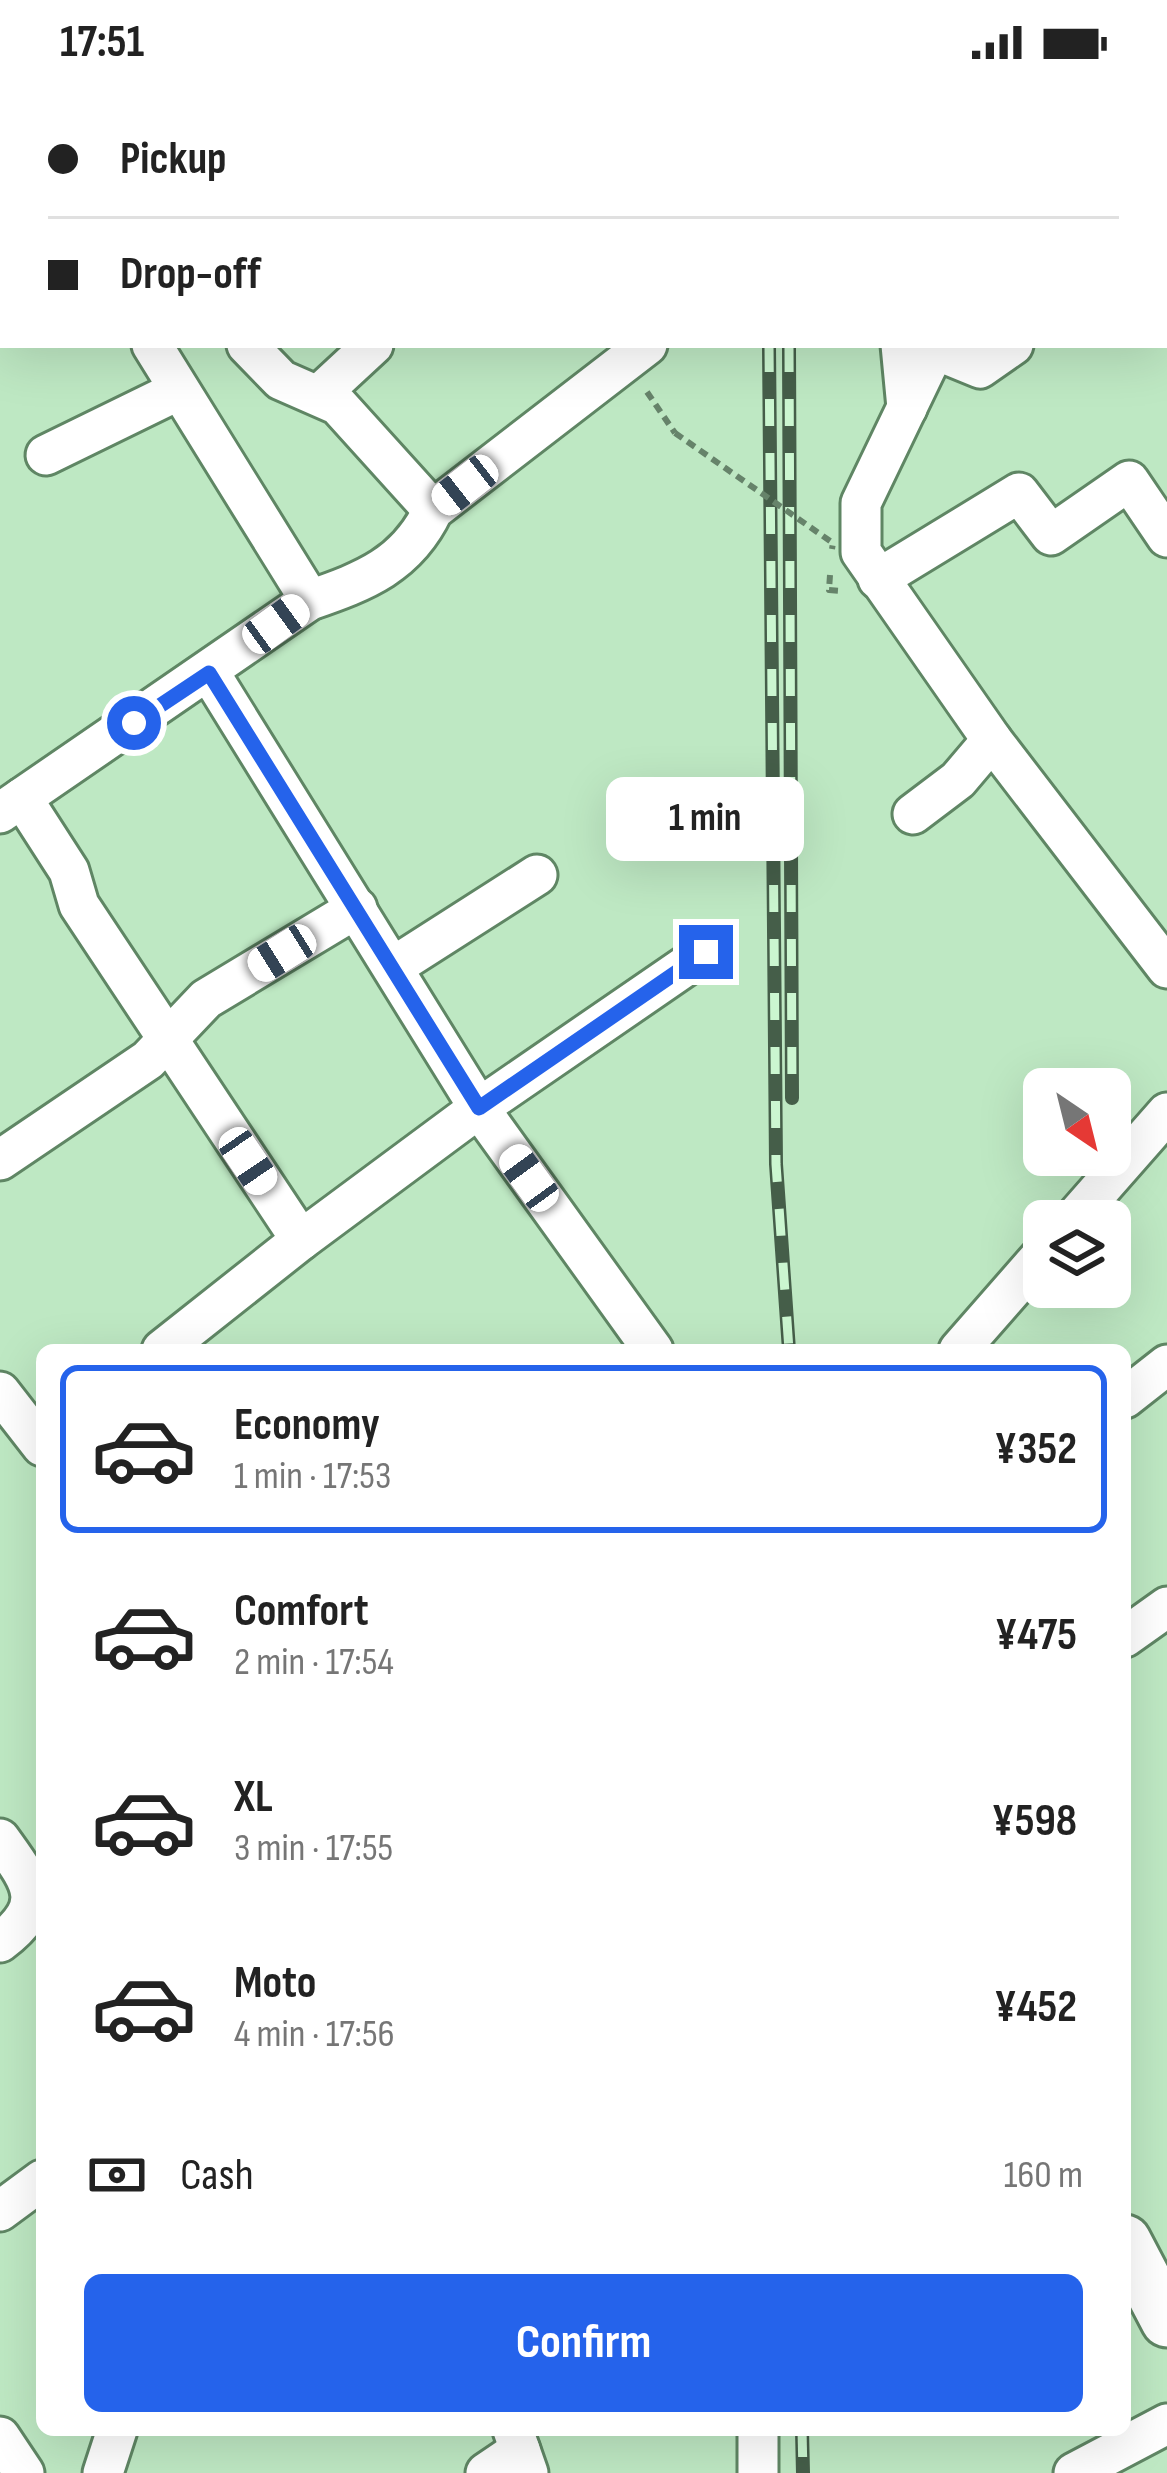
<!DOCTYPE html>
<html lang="en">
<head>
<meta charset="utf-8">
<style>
  :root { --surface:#fff; --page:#f6f6f6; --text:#222; --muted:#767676; --line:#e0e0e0; --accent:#2563eb }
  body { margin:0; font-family:"Sofia Sans Condensed",sans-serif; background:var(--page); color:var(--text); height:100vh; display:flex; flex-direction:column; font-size:45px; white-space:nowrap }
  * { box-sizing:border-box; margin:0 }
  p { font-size:39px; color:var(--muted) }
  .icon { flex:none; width:66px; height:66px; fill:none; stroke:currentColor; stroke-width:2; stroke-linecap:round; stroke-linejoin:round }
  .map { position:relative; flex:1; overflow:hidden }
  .drawer { position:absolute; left:36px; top:1260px; width:1095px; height:1092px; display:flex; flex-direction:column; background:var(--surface); border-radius:18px; box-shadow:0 12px 48px #0002 }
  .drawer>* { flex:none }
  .hud { position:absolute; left:0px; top:0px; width:1167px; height:264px; box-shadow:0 12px 48px #0002; display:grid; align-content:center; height:264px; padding:0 48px; background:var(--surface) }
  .needle { width:78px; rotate:145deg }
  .tools { position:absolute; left:1023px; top:984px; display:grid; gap:24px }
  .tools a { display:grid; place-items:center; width:108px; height:108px; border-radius:18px; background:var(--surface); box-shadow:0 12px 48px #0002; font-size:60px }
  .end { position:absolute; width:54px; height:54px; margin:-27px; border:15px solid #2563eb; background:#fff; box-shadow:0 0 0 6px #fff }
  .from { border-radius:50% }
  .bubble { position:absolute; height:84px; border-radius:18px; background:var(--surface); box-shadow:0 12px 48px #0002; font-size:39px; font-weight:700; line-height:84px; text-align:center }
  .car { position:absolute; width:36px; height:72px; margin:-36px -18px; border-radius:15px; box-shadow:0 0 9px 3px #0007; background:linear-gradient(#fff 24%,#345 0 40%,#fff 0 76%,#345 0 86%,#fff 0) }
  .hud b { display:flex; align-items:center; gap:42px; height:114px; font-size:45px }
  .hud b+b { border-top:3px solid var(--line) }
  .hud i { width:30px; height:30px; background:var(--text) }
  ul { padding:21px 0 0; list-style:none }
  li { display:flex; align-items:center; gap:36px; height:168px; margin:0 24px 18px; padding:0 24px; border:6px solid transparent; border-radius:18px }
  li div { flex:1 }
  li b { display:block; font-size:45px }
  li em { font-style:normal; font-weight:700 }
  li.active { border-color:var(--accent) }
  li>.icon { width:108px; height:108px; stroke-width:1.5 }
  .pay { display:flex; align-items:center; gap:30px; height:132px; padding:0 48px; font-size:45px }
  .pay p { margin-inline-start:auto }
  .cta { display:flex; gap:24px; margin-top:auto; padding:24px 48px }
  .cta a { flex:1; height:138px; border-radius:18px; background:var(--accent); color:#fff; font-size:48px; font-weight:700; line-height:138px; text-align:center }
  .status { display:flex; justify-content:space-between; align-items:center; height:84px; padding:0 60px; background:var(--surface); direction:ltr }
  .status svg { height:33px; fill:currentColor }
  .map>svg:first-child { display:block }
</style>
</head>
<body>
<div class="status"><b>17:51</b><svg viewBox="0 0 49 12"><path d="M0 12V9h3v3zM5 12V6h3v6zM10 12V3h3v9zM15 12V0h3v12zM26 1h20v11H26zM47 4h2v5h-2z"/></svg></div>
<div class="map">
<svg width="1167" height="2389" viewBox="0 0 1167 2389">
  <rect width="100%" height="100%" fill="#bee8c3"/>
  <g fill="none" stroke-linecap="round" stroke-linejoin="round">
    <g stroke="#5f8664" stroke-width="45">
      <g id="minor">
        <path d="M30,0L32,3"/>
        <path d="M218,0L220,3"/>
        <path d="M511,0L513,3"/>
        <path d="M1073,0L1075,3"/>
        <path d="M1164,131L1167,135"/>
        <path d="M0,228L3,226"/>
        <path d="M152,261L310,516"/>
        <path d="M247,261L281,296L338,321L433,426"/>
        <path d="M901,261L907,324"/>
        <path d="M937,261L861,419V468L992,656L1167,884"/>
        <path d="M936,266L980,284L1013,261"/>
        <path d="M319,311L373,261"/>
        <path d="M46,371L179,306"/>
        <path d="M878,495L1019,409L1051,451L1129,397L1167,453"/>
        <path d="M209,588L479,1024L653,1266"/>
        <path d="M22,714L69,787L79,821L301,1156L162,1266"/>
        <path d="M0,729L310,516C365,497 407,481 433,426L647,261"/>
        <path d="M913,730L958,696L992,656"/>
        <path d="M393,883L537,791"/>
        <path d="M0,1076L148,976L206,915L357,824"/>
        <path d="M1072,1137L1167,1029"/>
        <path d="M301,1156L479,1024L706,868"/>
        <path d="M959,1266L1044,1169"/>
        <path d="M0,1308L42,1362"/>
        <path d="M1125,1314L1167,1281"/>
        <path d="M1125,1553L1167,1523"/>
        <path d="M0,1755C30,1797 51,1820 0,1858"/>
        <path d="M0,2127L42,2096"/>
        <path d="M513,2346L528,2389"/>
        <path d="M0,2353L24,2389"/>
        <path d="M103,2389L117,2346"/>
        <path d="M486,2389L520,2366"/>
        <path d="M758,2389V2346"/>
        <path d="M1074,2389L1167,2340"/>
      </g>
    </g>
    <g stroke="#5f8664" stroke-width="57">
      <path id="tertiary" d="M1125,2157L1167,2237"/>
    </g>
    <g stroke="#5f8664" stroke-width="63">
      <path id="secondary" d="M1002,3L1008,0"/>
    </g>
    <g stroke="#66836a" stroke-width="6" stroke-dasharray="9 6" stroke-linecap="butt">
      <path d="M647,308L675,349"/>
      <path d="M830,491L829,506L843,507"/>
    </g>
    <use href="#minor" stroke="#fff" stroke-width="39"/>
    <use href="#tertiary" stroke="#fff" stroke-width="51"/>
    <use href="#secondary" stroke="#fff" stroke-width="57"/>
    <g stroke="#455e49" stroke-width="14">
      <g id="rail">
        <path d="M767,0V3"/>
        <path d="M788,0V3"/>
        <path d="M769,261L776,1080L789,1266"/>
        <path d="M789,261L792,1014"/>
        <path d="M802,2346L803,2389"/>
      </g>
    </g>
    <use href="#rail" stroke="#cbf6d0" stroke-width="9" stroke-dasharray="27" stroke-linecap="butt"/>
    <path stroke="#66836a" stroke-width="6" stroke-dasharray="9 6" stroke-linecap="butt" d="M675,349L833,459L832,465"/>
  </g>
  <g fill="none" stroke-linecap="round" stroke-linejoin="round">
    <path stroke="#2563eb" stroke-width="15" d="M134,639L209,589L479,1024L706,868"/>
  </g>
</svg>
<div class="tools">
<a><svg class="needle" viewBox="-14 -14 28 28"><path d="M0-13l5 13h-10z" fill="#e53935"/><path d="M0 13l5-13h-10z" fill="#767676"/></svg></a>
<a><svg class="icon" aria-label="layers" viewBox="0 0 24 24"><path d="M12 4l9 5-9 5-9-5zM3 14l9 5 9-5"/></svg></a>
</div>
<i class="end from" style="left:134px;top:639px"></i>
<i class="end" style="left:706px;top:868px"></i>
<div class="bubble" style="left:606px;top:693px;width:198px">1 min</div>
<i class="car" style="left:465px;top:401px;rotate:232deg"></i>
<i class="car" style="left:276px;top:540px;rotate:54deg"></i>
<i class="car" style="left:282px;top:869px;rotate:238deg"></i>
<i class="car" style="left:248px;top:1077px;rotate:146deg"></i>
<i class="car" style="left:529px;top:1094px;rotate:324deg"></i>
<div class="hud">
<b><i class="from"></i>Pickup</b>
<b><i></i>Drop-off</b>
</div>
<section class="drawer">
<ul>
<li class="active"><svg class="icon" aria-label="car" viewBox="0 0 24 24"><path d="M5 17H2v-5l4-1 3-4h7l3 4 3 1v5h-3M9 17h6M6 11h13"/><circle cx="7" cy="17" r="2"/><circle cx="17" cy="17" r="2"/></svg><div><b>Economy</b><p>1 min · 17:53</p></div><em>¥352</em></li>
<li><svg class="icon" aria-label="car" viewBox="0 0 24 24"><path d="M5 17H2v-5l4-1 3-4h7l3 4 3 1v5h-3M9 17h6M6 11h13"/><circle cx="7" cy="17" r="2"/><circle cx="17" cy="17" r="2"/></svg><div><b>Comfort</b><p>2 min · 17:54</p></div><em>¥475</em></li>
<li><svg class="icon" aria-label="car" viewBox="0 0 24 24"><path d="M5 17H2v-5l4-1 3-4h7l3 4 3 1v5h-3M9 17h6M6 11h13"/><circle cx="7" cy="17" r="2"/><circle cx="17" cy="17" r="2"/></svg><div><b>XL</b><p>3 min · 17:55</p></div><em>¥598</em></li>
<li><svg class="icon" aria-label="car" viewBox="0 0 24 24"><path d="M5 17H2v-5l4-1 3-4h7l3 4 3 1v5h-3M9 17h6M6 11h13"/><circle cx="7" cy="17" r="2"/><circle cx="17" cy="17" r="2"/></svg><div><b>Moto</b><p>4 min · 17:56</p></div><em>¥452</em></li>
</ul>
<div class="pay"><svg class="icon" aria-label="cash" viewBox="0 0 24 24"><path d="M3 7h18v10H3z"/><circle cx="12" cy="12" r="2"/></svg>Cash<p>160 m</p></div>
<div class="cta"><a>Confirm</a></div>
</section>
</div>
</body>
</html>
